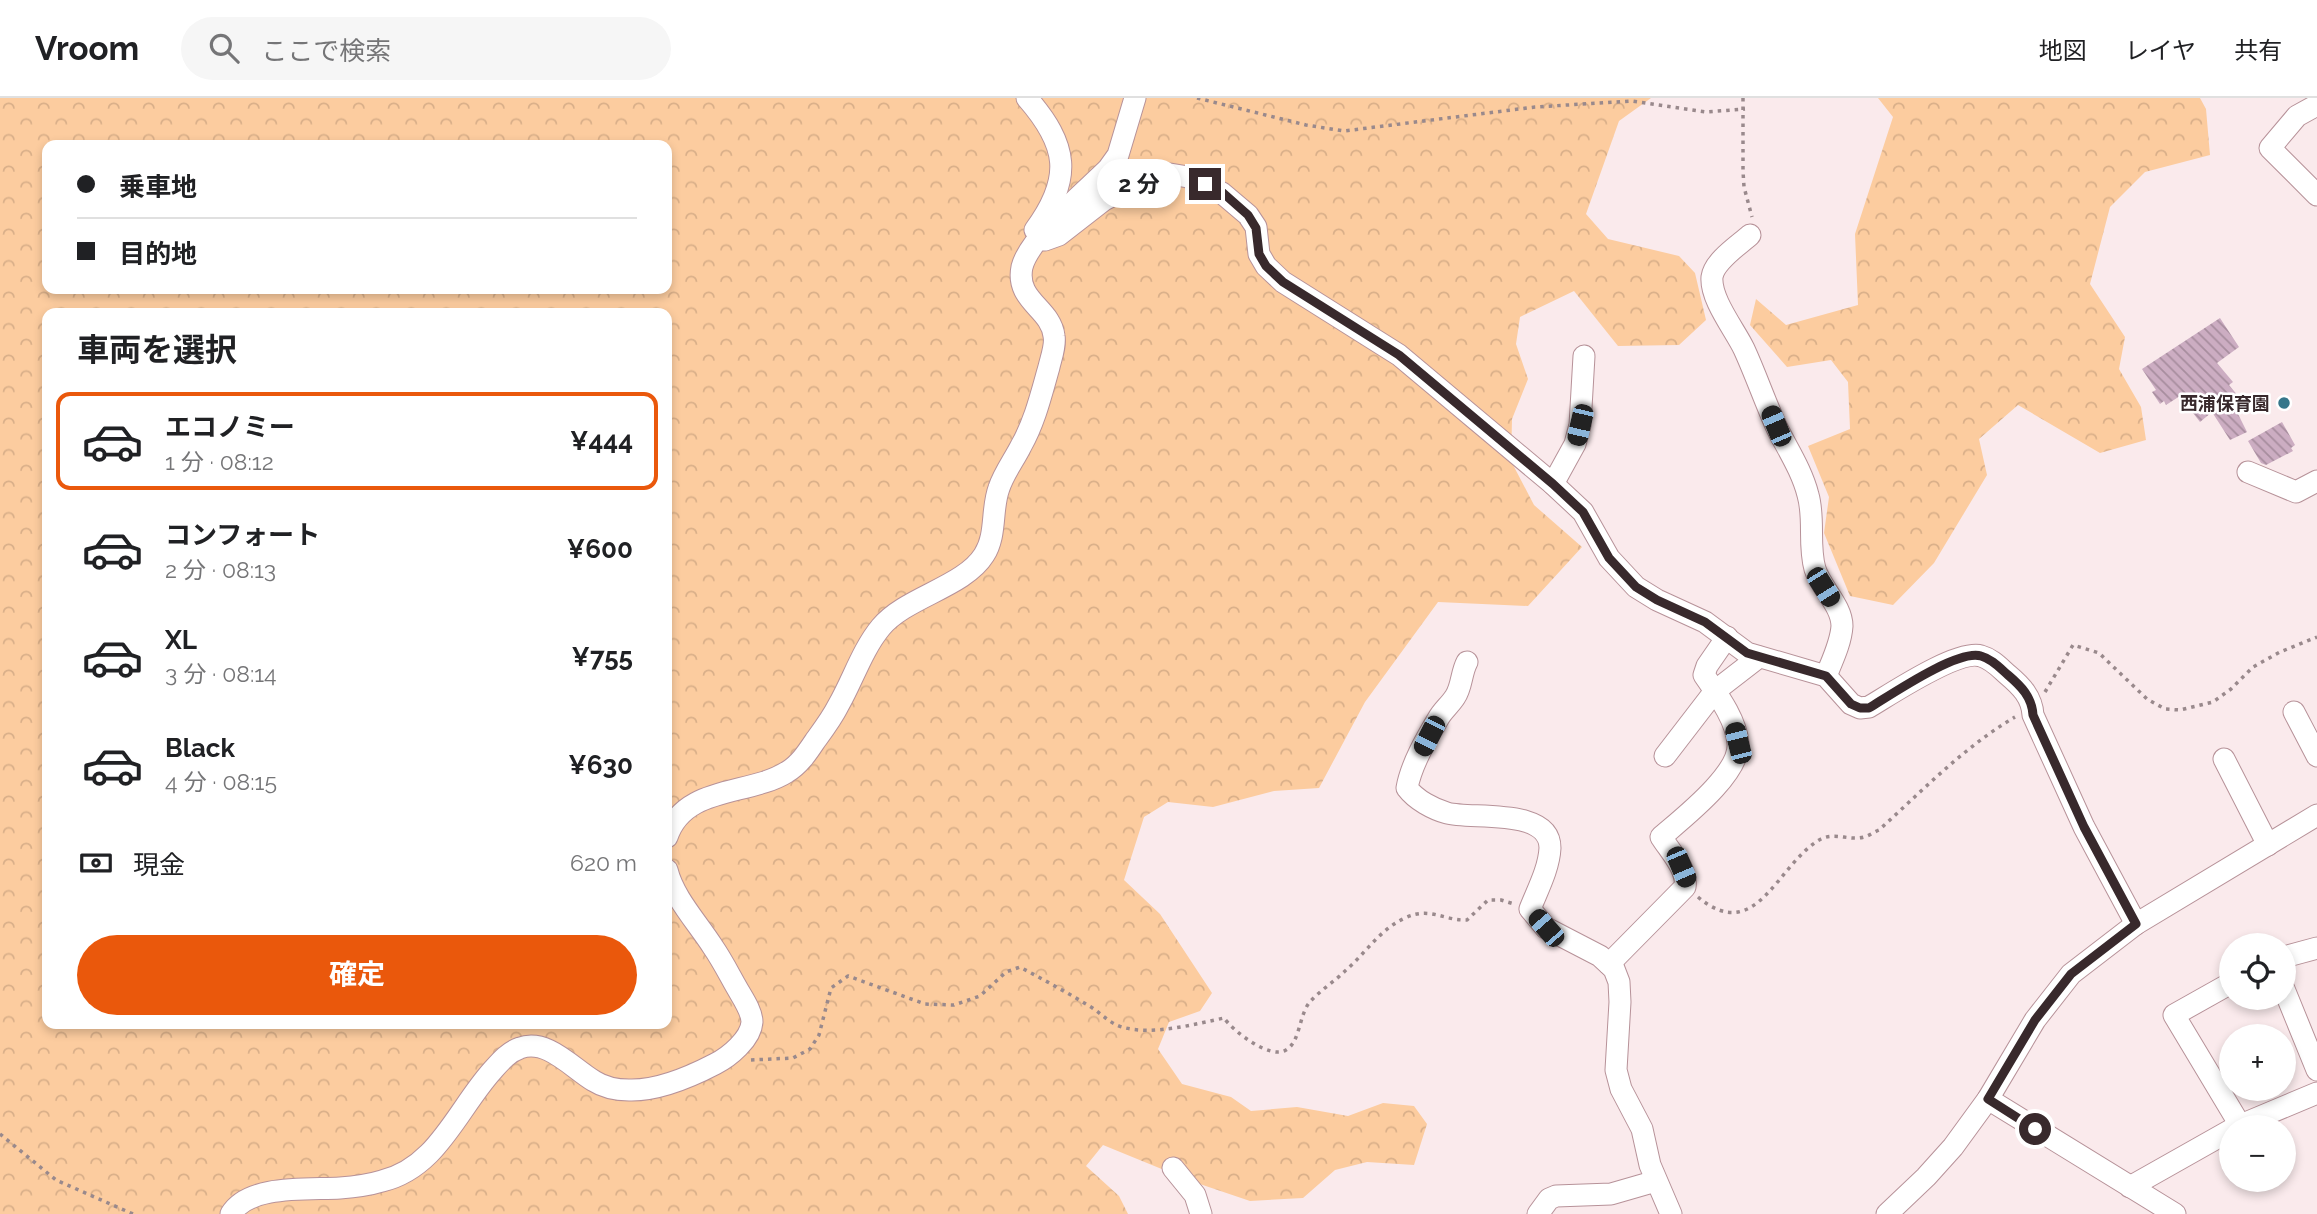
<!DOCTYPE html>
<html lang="ja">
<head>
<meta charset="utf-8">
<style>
  :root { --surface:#fff; --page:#f6f6f6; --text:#202124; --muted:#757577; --line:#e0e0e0; --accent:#ea580c }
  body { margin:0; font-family:Raleway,"Noto Sans JP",sans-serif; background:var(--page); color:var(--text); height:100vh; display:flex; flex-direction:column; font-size:26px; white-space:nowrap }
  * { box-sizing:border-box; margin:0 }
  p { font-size:23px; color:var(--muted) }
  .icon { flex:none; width:38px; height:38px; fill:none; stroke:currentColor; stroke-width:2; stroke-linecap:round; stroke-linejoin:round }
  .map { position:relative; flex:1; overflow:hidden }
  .drawer { position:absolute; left:42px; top:210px; width:630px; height:721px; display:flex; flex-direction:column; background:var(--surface); border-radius:14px; box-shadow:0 4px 10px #0003 }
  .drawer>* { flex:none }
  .hud { position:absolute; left:42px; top:42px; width:630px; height:154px; border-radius:14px; box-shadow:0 4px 10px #0003; display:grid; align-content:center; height:154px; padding:0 35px; background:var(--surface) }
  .controls { position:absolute; left:2219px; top:835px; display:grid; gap:14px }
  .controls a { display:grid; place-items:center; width:77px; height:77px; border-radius:50%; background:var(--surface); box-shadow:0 4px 10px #0003; font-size:35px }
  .end { position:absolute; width:32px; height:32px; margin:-16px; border:9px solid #38292c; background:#fff; box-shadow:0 0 0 4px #fff }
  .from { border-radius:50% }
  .bubble { position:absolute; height:49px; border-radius:24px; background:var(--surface); box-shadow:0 4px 10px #0003; font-size:23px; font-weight:700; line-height:49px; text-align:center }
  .car { position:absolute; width:21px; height:42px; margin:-21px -10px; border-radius:9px; box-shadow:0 0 5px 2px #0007; background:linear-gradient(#222 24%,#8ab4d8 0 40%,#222 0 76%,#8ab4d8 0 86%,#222 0) }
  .hud b { display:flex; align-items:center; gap:24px; height:66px; font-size:26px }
  .hud b+b { border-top:2px solid var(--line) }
  .hud i { width:18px; height:18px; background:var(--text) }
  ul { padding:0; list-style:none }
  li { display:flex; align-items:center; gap:21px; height:98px; margin:0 14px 10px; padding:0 21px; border:4px solid transparent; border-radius:14px }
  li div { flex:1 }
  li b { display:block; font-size:26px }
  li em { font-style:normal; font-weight:700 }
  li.current { border-color:var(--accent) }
  li>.icon { width:63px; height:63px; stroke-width:1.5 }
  h2 { padding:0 35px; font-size:32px; line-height:84px }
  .pay { display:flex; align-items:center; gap:18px; height:77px; padding:0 35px; font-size:26px }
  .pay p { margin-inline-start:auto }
  .action { display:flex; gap:14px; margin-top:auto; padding:14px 35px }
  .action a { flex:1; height:80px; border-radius:42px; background:var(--accent); color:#fff; font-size:28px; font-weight:700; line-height:80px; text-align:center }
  header { display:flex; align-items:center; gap:42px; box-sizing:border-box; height:98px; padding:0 35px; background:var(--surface); border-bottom:2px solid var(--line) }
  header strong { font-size:33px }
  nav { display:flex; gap:38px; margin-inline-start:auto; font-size:24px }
  .search { width:490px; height:63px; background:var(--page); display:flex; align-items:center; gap:18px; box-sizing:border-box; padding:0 24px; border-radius:38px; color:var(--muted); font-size:26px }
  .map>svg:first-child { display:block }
</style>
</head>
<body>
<header>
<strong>Vroom</strong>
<div class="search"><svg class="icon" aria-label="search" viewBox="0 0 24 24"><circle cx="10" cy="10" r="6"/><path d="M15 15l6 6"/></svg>ここで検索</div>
<nav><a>地図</a><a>レイヤ</a><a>共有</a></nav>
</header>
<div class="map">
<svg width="2317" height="1116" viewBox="0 0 2317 1116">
  <defs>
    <pattern id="forest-crowns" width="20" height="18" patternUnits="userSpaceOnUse" patternTransform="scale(1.75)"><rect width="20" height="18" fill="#fccc9f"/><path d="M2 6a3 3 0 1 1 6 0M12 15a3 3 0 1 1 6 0" fill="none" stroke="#d9af89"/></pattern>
    <pattern id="building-back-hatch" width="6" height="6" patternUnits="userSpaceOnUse" patternTransform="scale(1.75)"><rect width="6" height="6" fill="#ccadc2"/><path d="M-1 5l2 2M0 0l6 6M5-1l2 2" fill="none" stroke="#a78d9e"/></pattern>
  </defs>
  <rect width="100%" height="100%" fill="#faeaec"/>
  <g fill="url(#forest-crowns)" fill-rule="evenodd">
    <path d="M0,0H1651L1619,23L1586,116L1608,141L1679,158L1695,175L1706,222L1679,247L1618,248L1574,193L1520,219L1516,246L1528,281L1512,321L1511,363L1534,407L1582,449L1528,508L1438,504L1365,604L1319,690L1274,693L1213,709L1168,704L1144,719L1124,782L1160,816L1212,895L1200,913L1169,924L1158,951L1182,986L1231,999L1251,1013L1297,1009L1348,1018L1383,1005L1414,1008L1427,1026L1414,1067L1367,1064L1335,1072L1303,1100L1250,1103L1191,1083L1103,1047L1086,1068L1119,1098L1128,1116H0ZM47,47H667V191H47ZM47,215H667V926H47Z"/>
    <path d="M1878,0H2200L2206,11L2210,57L2145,74L2110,109L2090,186L2125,239L2119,271L2141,309L2146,342L2100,355L2018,307L1979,341L1987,377L1934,465L1893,507L1850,498L1824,435L1829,399L1808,348L1850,331L1848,284L1831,262L1787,269L1750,227L1756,201L1786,227L1858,207L1855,136L1893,19Z"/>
  </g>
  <g fill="url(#building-back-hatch)">
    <path d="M2220,220L2239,249L2217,265L2233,284L2229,287L2247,309L2238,316L2247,334L2230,342L2212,314L2200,324L2180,298L2166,307L2164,303L2160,306L2152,294L2156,292L2142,271Z"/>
    <path d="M2282,324L2295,347L2291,350L2293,353L2266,367L2261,365L2248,343Z"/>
  </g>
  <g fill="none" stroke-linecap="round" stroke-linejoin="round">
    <g stroke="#b79299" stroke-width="23">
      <g id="minor">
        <path d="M1027,0C1068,47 1073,80 1035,132"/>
        <path d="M2317,7L2297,18L2270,50L2317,97"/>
        <path d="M1750,137C1739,147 1714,163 1712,179C1710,201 1735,232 1744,251C1756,277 1765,304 1777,330C1788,352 1802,373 1808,397C1815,421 1808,447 1815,471C1821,490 1842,508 1842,528C1841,545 1832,563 1826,578"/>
        <path d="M1037,141L1045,142L1059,137L1104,102L1121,93L1170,76L1188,79L1222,95L1248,117L1256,129L1259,156L1266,168L1283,184L1399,257L1553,386L1583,414L1609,460L1636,489L1657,502L1705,524L1747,555L1826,578L1851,606L1860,610L1869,609C1891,596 1958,551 1981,558C1992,561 2000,570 2008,577C2021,588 2032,599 2033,617L2084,729L2136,826"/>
        <path d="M2248,374L2296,394L2317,383"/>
        <path d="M1553,386L1575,346L1580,327L1584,258"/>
        <path d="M1467,564C1461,575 1462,589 1455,599C1450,607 1442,613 1438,621C1426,641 1411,667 1407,690C1416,702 1433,711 1447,715C1471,722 1550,709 1550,750C1549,771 1537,793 1530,811L1546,830L1600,858L1614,871L1619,884L1620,904L1616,972L1621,991L1642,1031L1650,1067L1671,1116"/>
        <path d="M2294,614L2317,658"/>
        <path d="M1665,658L1715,593L1759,559"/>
        <path d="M2224,661L2268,747"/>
        <path d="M667,739C684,687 749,698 787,674C799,667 807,655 815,643C823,632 832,620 838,608C853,582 862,552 881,529C906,499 964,489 984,457C997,437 991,411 999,390C1004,375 1014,362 1021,348C1035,323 1041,297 1049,269C1051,260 1056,247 1054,238C1051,210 1015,203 1022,169C1029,140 1086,93 1108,71L1118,57L1135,0"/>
        <path d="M2284,859L2317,850"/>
        <path d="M1609,866L1685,789C1688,772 1670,753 1661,739C1683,720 1741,675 1738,645C1736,621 1717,596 1704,577L1707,568L1727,539"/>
        <path d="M2231,885L2174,917L2240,1027"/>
        <path d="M2284,891L2317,972"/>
        <path d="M1988,1001L2175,1116"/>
        <path d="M2236,1029L2317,995"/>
        <path d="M1173,1070L1195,1097L1201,1116"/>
        <path d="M2130,1089L2231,1032"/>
        <path d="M231,1116C249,1086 310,1092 340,1090C354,1089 369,1087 382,1083C437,1070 457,1012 492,973C500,964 508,954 520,950C547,940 572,970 594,983C605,990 617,992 629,992C658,993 690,979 715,966C729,959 751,941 752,924C752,913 742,899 737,890C729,876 722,862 713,849C697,824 674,800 667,772"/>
        <path d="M1538,1116L1549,1101L1556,1098L1611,1096L1656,1083"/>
        <path d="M1887,1116L1926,1079L1953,1049L1988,1001L2035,922L2071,876L2136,826L2317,717"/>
      </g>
    </g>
    <g stroke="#99898c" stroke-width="3.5" stroke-dasharray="3.5 5" stroke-linecap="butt">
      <path d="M1197,0L1306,27L1344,33L1535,9L1632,3L1706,14L1745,11"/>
      <path d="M1743,0V73L1744,89L1752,119"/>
      <path d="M2045,594L2073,547L2099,555L2147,601L2165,611L2180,612L2213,604L2231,591L2253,569L2280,554L2317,539"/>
      <path d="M1698,799C1757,849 1778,764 1821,741C1835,734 1850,743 1864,739C1869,738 1874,734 1879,732C1922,693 1964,649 2015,619"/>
      <path d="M751,962L793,960L810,951L819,937L831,890L848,878L925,906L954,907L980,898L1006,874L1020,869C1044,882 1068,895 1091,909C1102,916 1109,925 1122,929C1152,938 1195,926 1224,920C1233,933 1270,962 1286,952C1300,944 1299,918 1309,905C1319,893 1334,884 1345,873C1365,856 1380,831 1405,820C1430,808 1444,823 1467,822L1488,802H1501L1514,806"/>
      <path d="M0,1036L56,1082L133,1116"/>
    </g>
    <use href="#minor" stroke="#fff" stroke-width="21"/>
  </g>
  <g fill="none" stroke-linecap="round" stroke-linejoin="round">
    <path stroke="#38292c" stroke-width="9" d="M1205,86L1222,94L1248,117L1256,130L1259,156L1266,168L1283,184L1399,257L1553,386L1583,414L1609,460L1636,489L1657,502L1705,524L1747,555L1826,578L1851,606L1860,610H1869C1892,596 1958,551 1981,558C1992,561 2000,570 2008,577C2021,588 2032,599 2033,617L2084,729L2136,826L2071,876L2035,922L1988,1001L2035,1031"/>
  </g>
  <circle fill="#36768a" stroke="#fff" stroke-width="2.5" cx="2284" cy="305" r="7"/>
  <g text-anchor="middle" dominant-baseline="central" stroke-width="5" stroke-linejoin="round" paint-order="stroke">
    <g font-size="18" font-weight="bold" fill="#38292c" stroke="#fff" text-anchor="end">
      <text x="2270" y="305">西浦保育園</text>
    </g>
  </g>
</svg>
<div class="controls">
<a><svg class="icon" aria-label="locate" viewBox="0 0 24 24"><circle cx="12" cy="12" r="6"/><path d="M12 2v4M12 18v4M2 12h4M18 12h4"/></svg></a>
<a>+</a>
<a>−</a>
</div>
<i class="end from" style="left:2035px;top:1031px"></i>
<i class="end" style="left:1205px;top:86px"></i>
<div class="bubble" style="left:1097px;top:61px;width:84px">2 分</div>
<i class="car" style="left:1580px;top:327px;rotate:193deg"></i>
<i class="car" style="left:1776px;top:328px;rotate:337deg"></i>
<i class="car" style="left:1823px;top:489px;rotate:148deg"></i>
<i class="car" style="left:1429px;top:638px;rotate:207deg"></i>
<i class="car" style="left:1738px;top:645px;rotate:346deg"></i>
<i class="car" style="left:1681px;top:769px;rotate:157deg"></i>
<i class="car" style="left:1546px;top:830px;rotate:319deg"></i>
<div class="hud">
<b><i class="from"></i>乗車地</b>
<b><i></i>目的地</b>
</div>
<section class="drawer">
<h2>車両を選択</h2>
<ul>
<li class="current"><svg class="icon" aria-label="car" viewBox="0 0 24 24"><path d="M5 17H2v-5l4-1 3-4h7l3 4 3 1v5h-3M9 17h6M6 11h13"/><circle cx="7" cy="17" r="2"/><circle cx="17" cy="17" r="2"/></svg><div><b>エコノミー</b><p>1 分 · 08:12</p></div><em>¥444</em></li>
<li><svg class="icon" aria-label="car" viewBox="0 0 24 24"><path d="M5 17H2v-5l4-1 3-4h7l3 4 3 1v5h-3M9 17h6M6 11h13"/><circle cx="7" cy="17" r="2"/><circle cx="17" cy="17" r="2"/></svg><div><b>コンフォート</b><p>2 分 · 08:13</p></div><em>¥600</em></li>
<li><svg class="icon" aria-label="car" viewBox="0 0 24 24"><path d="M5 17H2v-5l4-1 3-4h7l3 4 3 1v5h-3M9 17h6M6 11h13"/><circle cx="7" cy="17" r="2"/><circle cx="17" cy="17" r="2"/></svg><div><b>XL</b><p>3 分 · 08:14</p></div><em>¥755</em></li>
<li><svg class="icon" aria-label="car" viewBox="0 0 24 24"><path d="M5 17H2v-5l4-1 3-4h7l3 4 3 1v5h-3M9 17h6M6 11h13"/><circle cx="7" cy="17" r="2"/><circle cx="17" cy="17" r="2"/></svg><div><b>Black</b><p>4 分 · 08:15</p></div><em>¥630</em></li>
</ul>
<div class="pay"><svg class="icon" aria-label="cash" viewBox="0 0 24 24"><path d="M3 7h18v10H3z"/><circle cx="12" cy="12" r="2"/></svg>現金<p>620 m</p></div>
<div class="action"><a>確定</a></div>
</section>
</div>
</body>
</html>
